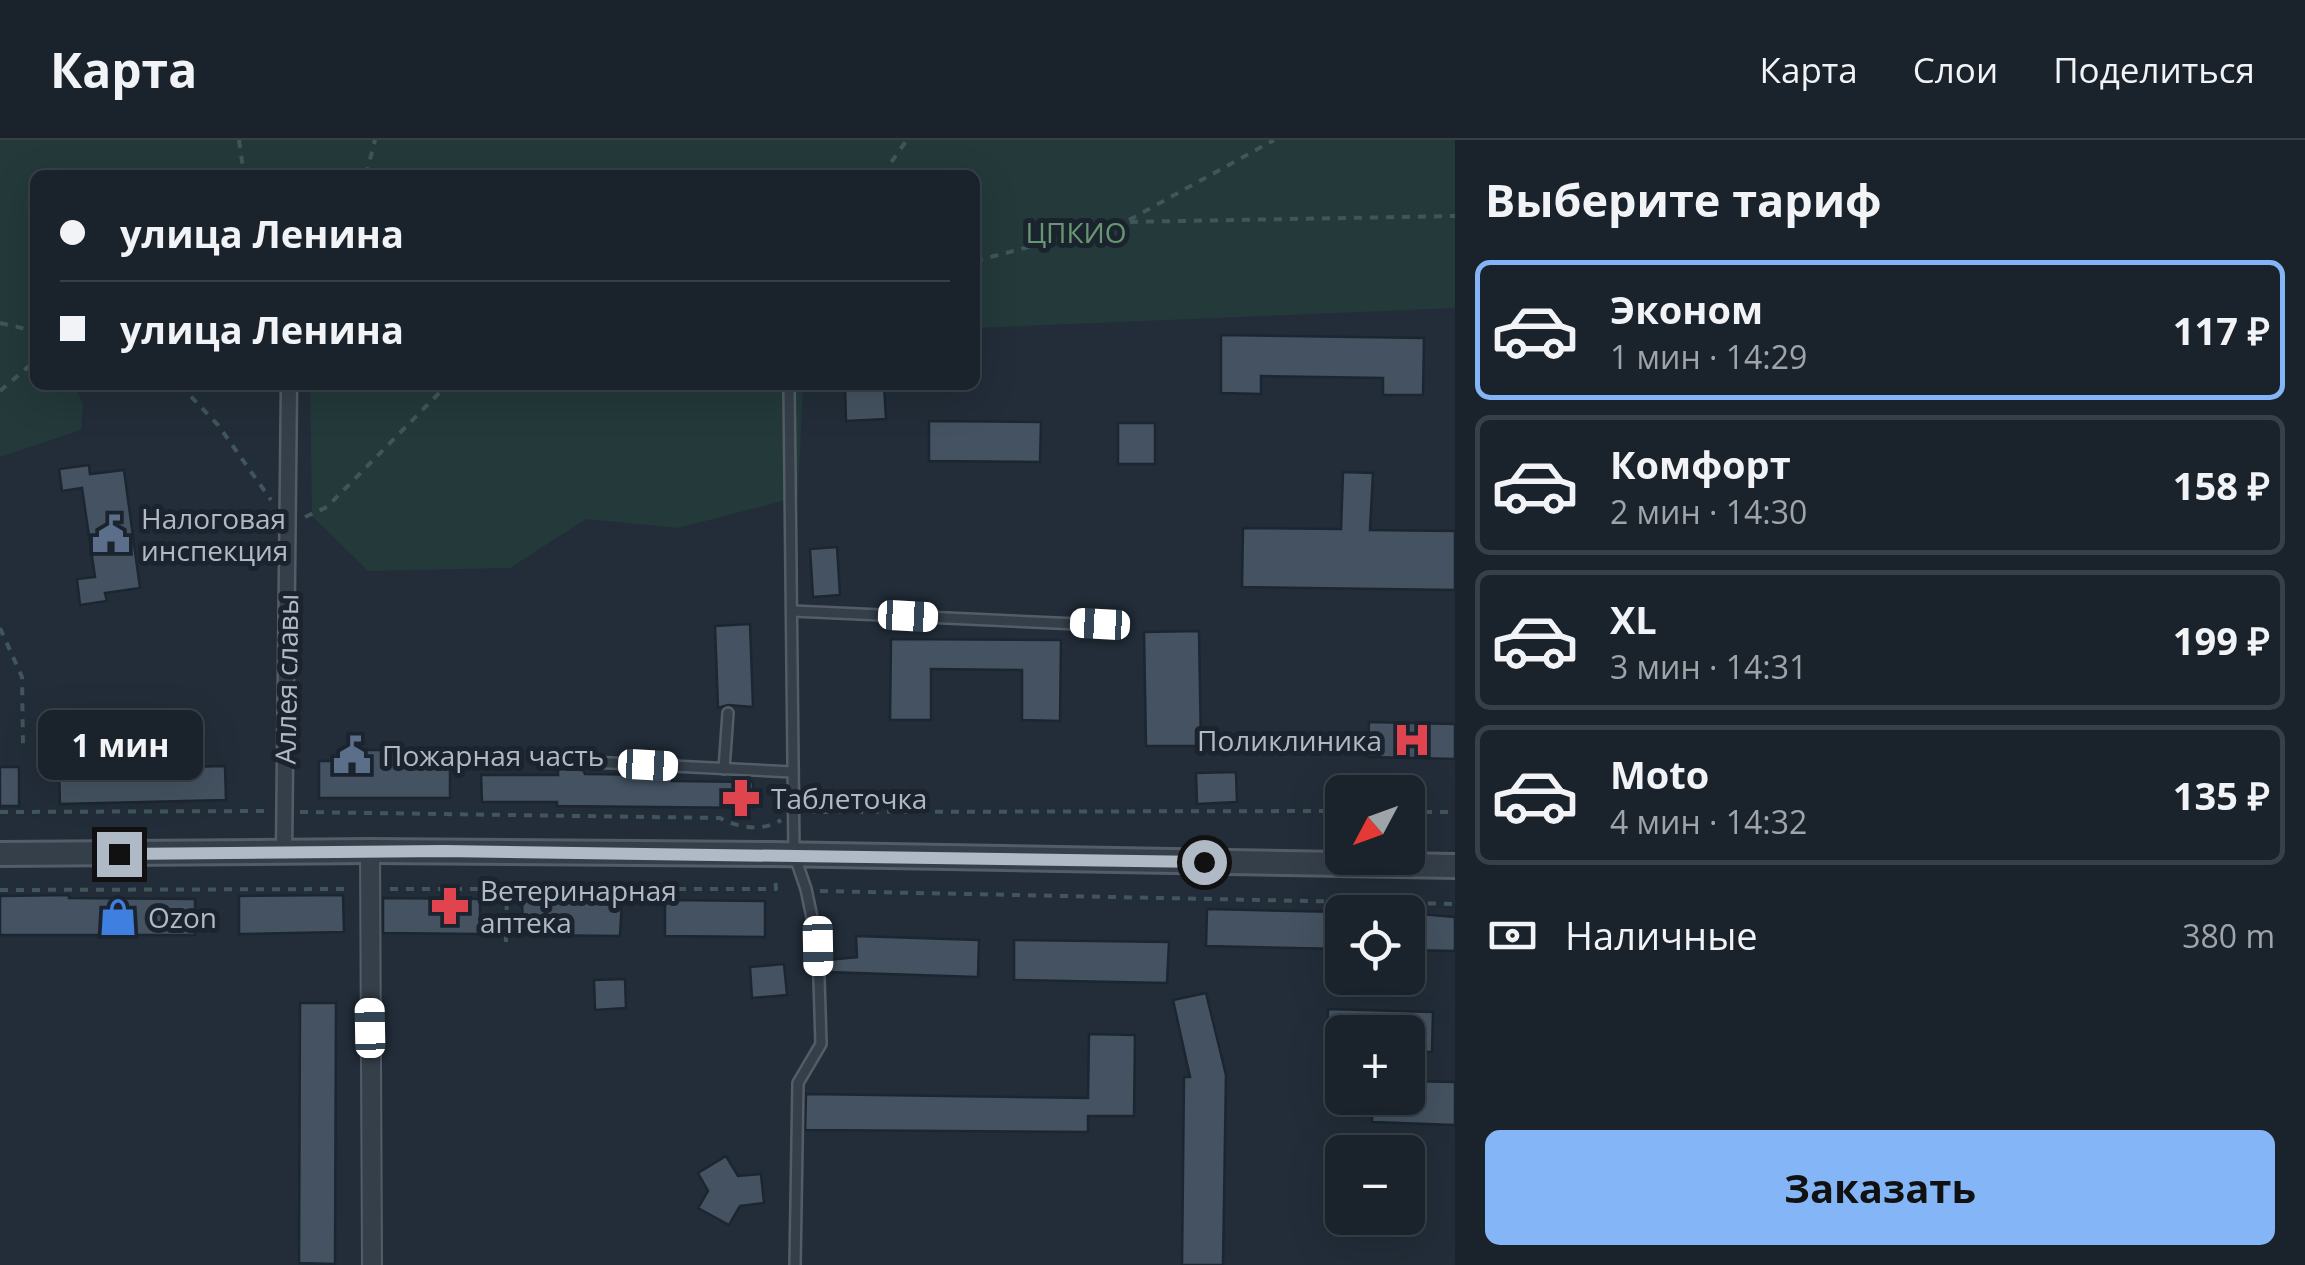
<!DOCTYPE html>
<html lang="ru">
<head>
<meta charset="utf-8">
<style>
  :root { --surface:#1a222b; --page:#272f37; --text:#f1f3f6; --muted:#9fa4a9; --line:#383f47; --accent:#84b5f7 }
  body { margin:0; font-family:"Open Sans",sans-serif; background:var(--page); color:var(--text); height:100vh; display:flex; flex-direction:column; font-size:38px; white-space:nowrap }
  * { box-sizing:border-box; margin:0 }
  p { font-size:32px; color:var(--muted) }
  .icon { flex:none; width:55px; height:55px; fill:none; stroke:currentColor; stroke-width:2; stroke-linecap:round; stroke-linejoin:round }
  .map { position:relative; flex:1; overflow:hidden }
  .drawer { display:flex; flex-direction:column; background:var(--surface); width:850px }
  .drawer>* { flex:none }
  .banner { position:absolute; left:30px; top:30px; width:950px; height:220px; border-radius:15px; box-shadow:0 10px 40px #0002,0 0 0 2px var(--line); display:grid; align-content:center; height:220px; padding:0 30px; background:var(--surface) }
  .needle { width:65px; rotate:229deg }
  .buttons { position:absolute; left:1325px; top:635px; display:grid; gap:20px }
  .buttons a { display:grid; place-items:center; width:100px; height:100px; border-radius:15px; background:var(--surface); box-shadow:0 10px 40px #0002,0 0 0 2px var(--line); font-size:50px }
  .end { position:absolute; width:45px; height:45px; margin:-22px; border:12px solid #b0b9c6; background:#111; box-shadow:0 0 0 5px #111 }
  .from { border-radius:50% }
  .bubble { position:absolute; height:70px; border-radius:15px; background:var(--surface); box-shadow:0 10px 40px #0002,0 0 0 2px var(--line); font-size:32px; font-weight:700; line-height:70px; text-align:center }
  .car { position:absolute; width:30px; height:60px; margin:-30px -15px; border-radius:12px; box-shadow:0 0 8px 2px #0007; background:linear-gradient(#fff 24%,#345 0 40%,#fff 0 76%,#345 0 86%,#fff 0) }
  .banner b { display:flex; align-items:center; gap:35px; height:95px; font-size:38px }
  .banner b+b { border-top:2px solid var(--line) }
  .banner i { width:25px; height:25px; background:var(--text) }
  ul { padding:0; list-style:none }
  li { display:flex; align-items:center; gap:30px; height:140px; margin:0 20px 15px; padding:0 10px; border:5px solid var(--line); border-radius:15px }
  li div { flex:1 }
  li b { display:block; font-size:38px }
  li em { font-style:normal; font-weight:700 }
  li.active { border-color:var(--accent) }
  li>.icon { width:90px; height:90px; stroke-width:1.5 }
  h2 { padding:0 30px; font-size:45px; line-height:120px }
  .pay { display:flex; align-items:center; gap:25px; height:110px; padding:0 30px; font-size:38px }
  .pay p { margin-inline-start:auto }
  .action { display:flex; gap:20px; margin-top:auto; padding:20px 30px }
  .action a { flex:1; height:115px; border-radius:15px; background:var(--accent); color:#111; font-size:40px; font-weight:700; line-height:115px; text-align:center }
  header { display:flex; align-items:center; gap:60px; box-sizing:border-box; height:140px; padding:0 50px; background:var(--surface); border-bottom:2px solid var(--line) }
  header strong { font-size:48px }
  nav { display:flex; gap:55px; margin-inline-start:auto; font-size:35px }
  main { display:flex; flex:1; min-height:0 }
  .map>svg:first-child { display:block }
</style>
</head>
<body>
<header>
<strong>Карта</strong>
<nav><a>Карта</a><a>Слои</a><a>Поделиться</a></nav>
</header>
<main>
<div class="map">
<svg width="1455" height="1125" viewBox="0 0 1455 1125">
  <rect width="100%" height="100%" fill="#222d39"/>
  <g fill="#23393a">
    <path d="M0,0H1455V168L975,188V35H35V245H74L83,264L81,290L0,317Z"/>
    <path d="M310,245H803L798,357L678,388L586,379L510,428L368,431L312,376Z"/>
  </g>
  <g fill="#445261" stroke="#1c2630" stroke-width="2.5">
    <path d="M1221,195L1424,198L1423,255H1383V238L1261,236V254L1221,253Z"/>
    <path d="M845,245H884L886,279L846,281Z"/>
    <path d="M929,281L1041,282L1040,322L929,321Z"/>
    <rect x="1118" y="283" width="37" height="41"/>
    <path d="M89,325L90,334L124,330L140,448L105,453L107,461L80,465L77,439L95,437L82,348L62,351L59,329Z"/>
    <path d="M1343,332L1373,333L1370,390L1455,391V450L1242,447L1243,388L1341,389Z"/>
    <path d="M837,407L840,455L813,457L810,409Z"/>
    <path d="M750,484L753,567L728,565L718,568L715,486Z"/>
    <path d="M1199,491L1201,606H1146L1144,492Z"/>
    <path d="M891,499L1061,500L1060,581L1022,580V530L931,529V580H890Z"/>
    <path d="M1369,582L1455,584V619L1368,617Z"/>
    <path d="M359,610H450V658H319V621H359Z"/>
    <path d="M225,626L226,660L60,664L59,630Z"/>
    <rect x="0" y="627" width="19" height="39"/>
    <path d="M558,629L583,630L585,634L672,635V641L753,642V668L557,666V662H482L481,635H558Z"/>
    <path d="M1236,632L1237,662L1197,664L1196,633Z"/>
    <path d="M69,755V758L195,759V795H0V756Z"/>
    <path d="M343,755L344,792L239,794V756Z"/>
    <path d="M383,758L480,759V794L383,793Z"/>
    <path d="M522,759H622L620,796L523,795Z"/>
    <path d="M665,760L765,761V797L665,796Z"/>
    <path d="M1207,769L1342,772V809L1206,806Z"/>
    <path d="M1408,773L1455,777V811L1408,810Z"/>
    <path d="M856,796L979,800L978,837L827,832V820L857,817Z"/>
    <path d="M1014,800L1169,802L1167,843L1014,840Z"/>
    <path d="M784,824L787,855L752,858L750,827Z"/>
    <path d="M625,839L626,868L595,870L594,840Z"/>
    <path d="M1206,853L1226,935L1223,1125H1182L1184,937H1190L1173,860Z"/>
    <path d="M300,863H336L335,1124L299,1123Z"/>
    <path d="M1328,869L1433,872L1432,912L1408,911V892H1342V909L1327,908Z"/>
    <path d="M1089,894L1135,895L1134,976H1088V992L805,990L806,954L1088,958Z"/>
    <path d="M1408,941L1455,942V985L1372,982L1373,958H1408Z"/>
    <path d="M726,1016L738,1036L761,1034L764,1063L740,1066L729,1085L698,1068L708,1051L698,1033Z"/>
  </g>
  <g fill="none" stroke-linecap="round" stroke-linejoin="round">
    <g stroke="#535c67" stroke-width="14">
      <g id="service">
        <path d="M789,245L794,714L806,749L818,806L821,904L798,943L795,1125"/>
        <path d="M793,471L1100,485"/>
        <path d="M571,621L792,632"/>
        <path d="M724,629L728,573"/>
      </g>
    </g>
    <g stroke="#535c67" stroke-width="19">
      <path id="pedestrian" d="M284,713L289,245"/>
    </g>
    <g stroke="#535c67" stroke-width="22">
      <path id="minor" d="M370,711L372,1125"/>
    </g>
    <g stroke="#535c67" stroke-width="28">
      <path id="tertiary" d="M0,714L370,711L773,714L1455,726"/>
    </g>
    <g stroke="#415658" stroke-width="4" stroke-dasharray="8 8" stroke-linecap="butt">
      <path d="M239,0L244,35"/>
      <path d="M366,35L375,0"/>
      <path d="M882,35L907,0"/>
      <path d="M1129,80L1274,0"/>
      <path d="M975,121L1125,82L1455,76"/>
      <path d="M0,183L35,191"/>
      <path d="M180,245L218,285L271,360"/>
      <path d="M0,251L35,221"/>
      <path d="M305,377L327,367L447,245"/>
      <path d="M0,488L22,537L23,606"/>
      <path d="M0,672L270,671"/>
      <path d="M300,672L720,678C738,688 763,692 781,680"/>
      <path d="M807,672L1342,671"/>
      <path d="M1408,672H1455"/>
      <path d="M390,749H776L775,735"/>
      <path d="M0,750L350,749"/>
      <path d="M820,751L1455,764"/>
      <path d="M506,802L507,749"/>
    </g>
    <use href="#service" stroke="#353f4a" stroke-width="9"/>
    <use href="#pedestrian" stroke="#353f4a" stroke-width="14"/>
    <use href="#minor" stroke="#353f4a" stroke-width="18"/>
    <use href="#tertiary" stroke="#353f4a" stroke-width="22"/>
  </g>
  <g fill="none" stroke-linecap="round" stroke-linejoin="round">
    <path stroke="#b0b9c6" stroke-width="12" d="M119,714L444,711L1204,722"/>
  </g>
  <defs>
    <g id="civic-bare" transform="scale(3)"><path d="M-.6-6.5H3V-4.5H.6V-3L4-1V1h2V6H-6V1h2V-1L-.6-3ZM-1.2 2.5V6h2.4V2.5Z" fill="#5c6f8a" stroke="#1b242e" stroke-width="2.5" paint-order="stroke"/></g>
    <g id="hospital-bare" transform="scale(3)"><path d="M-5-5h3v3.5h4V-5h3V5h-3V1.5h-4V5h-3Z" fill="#e0444e" stroke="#1b242e" stroke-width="2.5" paint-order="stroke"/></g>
    <g id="pharmacy-bare" transform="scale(3)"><path d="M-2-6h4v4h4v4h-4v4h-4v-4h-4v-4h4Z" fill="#e0444e" stroke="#1b242e" stroke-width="2.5" paint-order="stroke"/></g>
    <g id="shop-bare" transform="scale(3)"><path d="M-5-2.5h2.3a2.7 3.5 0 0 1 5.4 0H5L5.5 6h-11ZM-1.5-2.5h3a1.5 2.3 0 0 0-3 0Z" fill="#3f7fe0" stroke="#1b242e" stroke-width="2.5" paint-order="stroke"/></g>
  </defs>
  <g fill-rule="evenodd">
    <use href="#civic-bare" x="111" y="394"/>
    <use href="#hospital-bare" x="1412" y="600"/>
    <use href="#civic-bare" x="352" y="615"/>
    <use href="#pharmacy-bare" x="741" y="658"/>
    <use href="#pharmacy-bare" x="450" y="766"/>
    <use href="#shop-bare" x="118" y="777"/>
  </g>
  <g text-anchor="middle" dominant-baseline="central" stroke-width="10" stroke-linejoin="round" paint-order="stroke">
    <g font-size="28" fill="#679770" stroke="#1b242e">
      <text x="1076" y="92">ЦПКИО</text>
    </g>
    <g font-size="28" fill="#b0b9c6" stroke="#1b242e" text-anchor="start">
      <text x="141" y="378">Налоговая<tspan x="141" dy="32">инспекция</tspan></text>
      <text x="1382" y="600" text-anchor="end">Поликлиника</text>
      <text x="382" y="615">Пожарная часть</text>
      <text x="771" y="658">Таблеточка</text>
      <text x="480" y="750">Ветеринарная<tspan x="480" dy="32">аптека</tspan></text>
      <text x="148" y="777">Ozon</text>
    </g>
    <g font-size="28" fill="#b0b9c6" stroke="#1b242e">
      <text transform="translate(286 539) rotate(-89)">Аллея славы</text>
    </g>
  </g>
</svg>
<div class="buttons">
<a><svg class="needle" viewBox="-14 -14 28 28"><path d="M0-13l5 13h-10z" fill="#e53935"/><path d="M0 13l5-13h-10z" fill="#9fa4a9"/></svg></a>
<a><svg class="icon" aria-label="locate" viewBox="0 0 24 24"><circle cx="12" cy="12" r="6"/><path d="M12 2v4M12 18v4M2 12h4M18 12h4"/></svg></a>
<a>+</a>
<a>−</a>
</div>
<i class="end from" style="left:1204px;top:722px"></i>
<i class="end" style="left:119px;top:714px"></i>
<div class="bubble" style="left:38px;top:570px;width:165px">1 мин</div>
<i class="car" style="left:908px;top:476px;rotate:93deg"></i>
<i class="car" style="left:1100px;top:484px;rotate:273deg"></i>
<i class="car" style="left:648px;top:625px;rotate:93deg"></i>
<i class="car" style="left:818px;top:806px;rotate:179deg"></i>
<i class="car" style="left:370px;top:888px;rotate:359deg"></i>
<div class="banner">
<b><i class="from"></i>улица Ленина</b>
<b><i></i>улица Ленина</b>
</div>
</div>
<section class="drawer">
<h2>Выберите тариф</h2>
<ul>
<li class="active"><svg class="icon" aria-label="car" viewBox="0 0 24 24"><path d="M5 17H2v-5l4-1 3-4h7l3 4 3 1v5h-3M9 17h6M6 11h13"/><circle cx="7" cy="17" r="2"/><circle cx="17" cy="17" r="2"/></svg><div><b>Эконом</b><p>1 мин · 14:29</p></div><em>117 ₽</em></li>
<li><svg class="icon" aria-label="car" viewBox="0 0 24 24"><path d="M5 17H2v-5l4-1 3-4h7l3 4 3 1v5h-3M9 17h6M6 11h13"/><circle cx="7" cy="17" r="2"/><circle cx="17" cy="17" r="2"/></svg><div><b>Комфорт</b><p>2 мин · 14:30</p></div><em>158 ₽</em></li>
<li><svg class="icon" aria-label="car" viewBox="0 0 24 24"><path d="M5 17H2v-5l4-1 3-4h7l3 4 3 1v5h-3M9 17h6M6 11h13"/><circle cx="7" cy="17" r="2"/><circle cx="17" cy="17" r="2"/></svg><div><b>XL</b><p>3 мин · 14:31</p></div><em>199 ₽</em></li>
<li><svg class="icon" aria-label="car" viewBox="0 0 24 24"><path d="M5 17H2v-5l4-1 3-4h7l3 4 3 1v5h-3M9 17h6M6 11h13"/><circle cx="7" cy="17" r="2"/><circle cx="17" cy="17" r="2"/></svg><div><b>Moto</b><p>4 мин · 14:32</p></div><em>135 ₽</em></li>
</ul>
<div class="pay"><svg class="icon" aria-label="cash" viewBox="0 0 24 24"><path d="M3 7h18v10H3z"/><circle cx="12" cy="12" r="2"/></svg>Наличные<p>380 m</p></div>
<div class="action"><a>Заказать</a></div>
</section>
</main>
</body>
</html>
